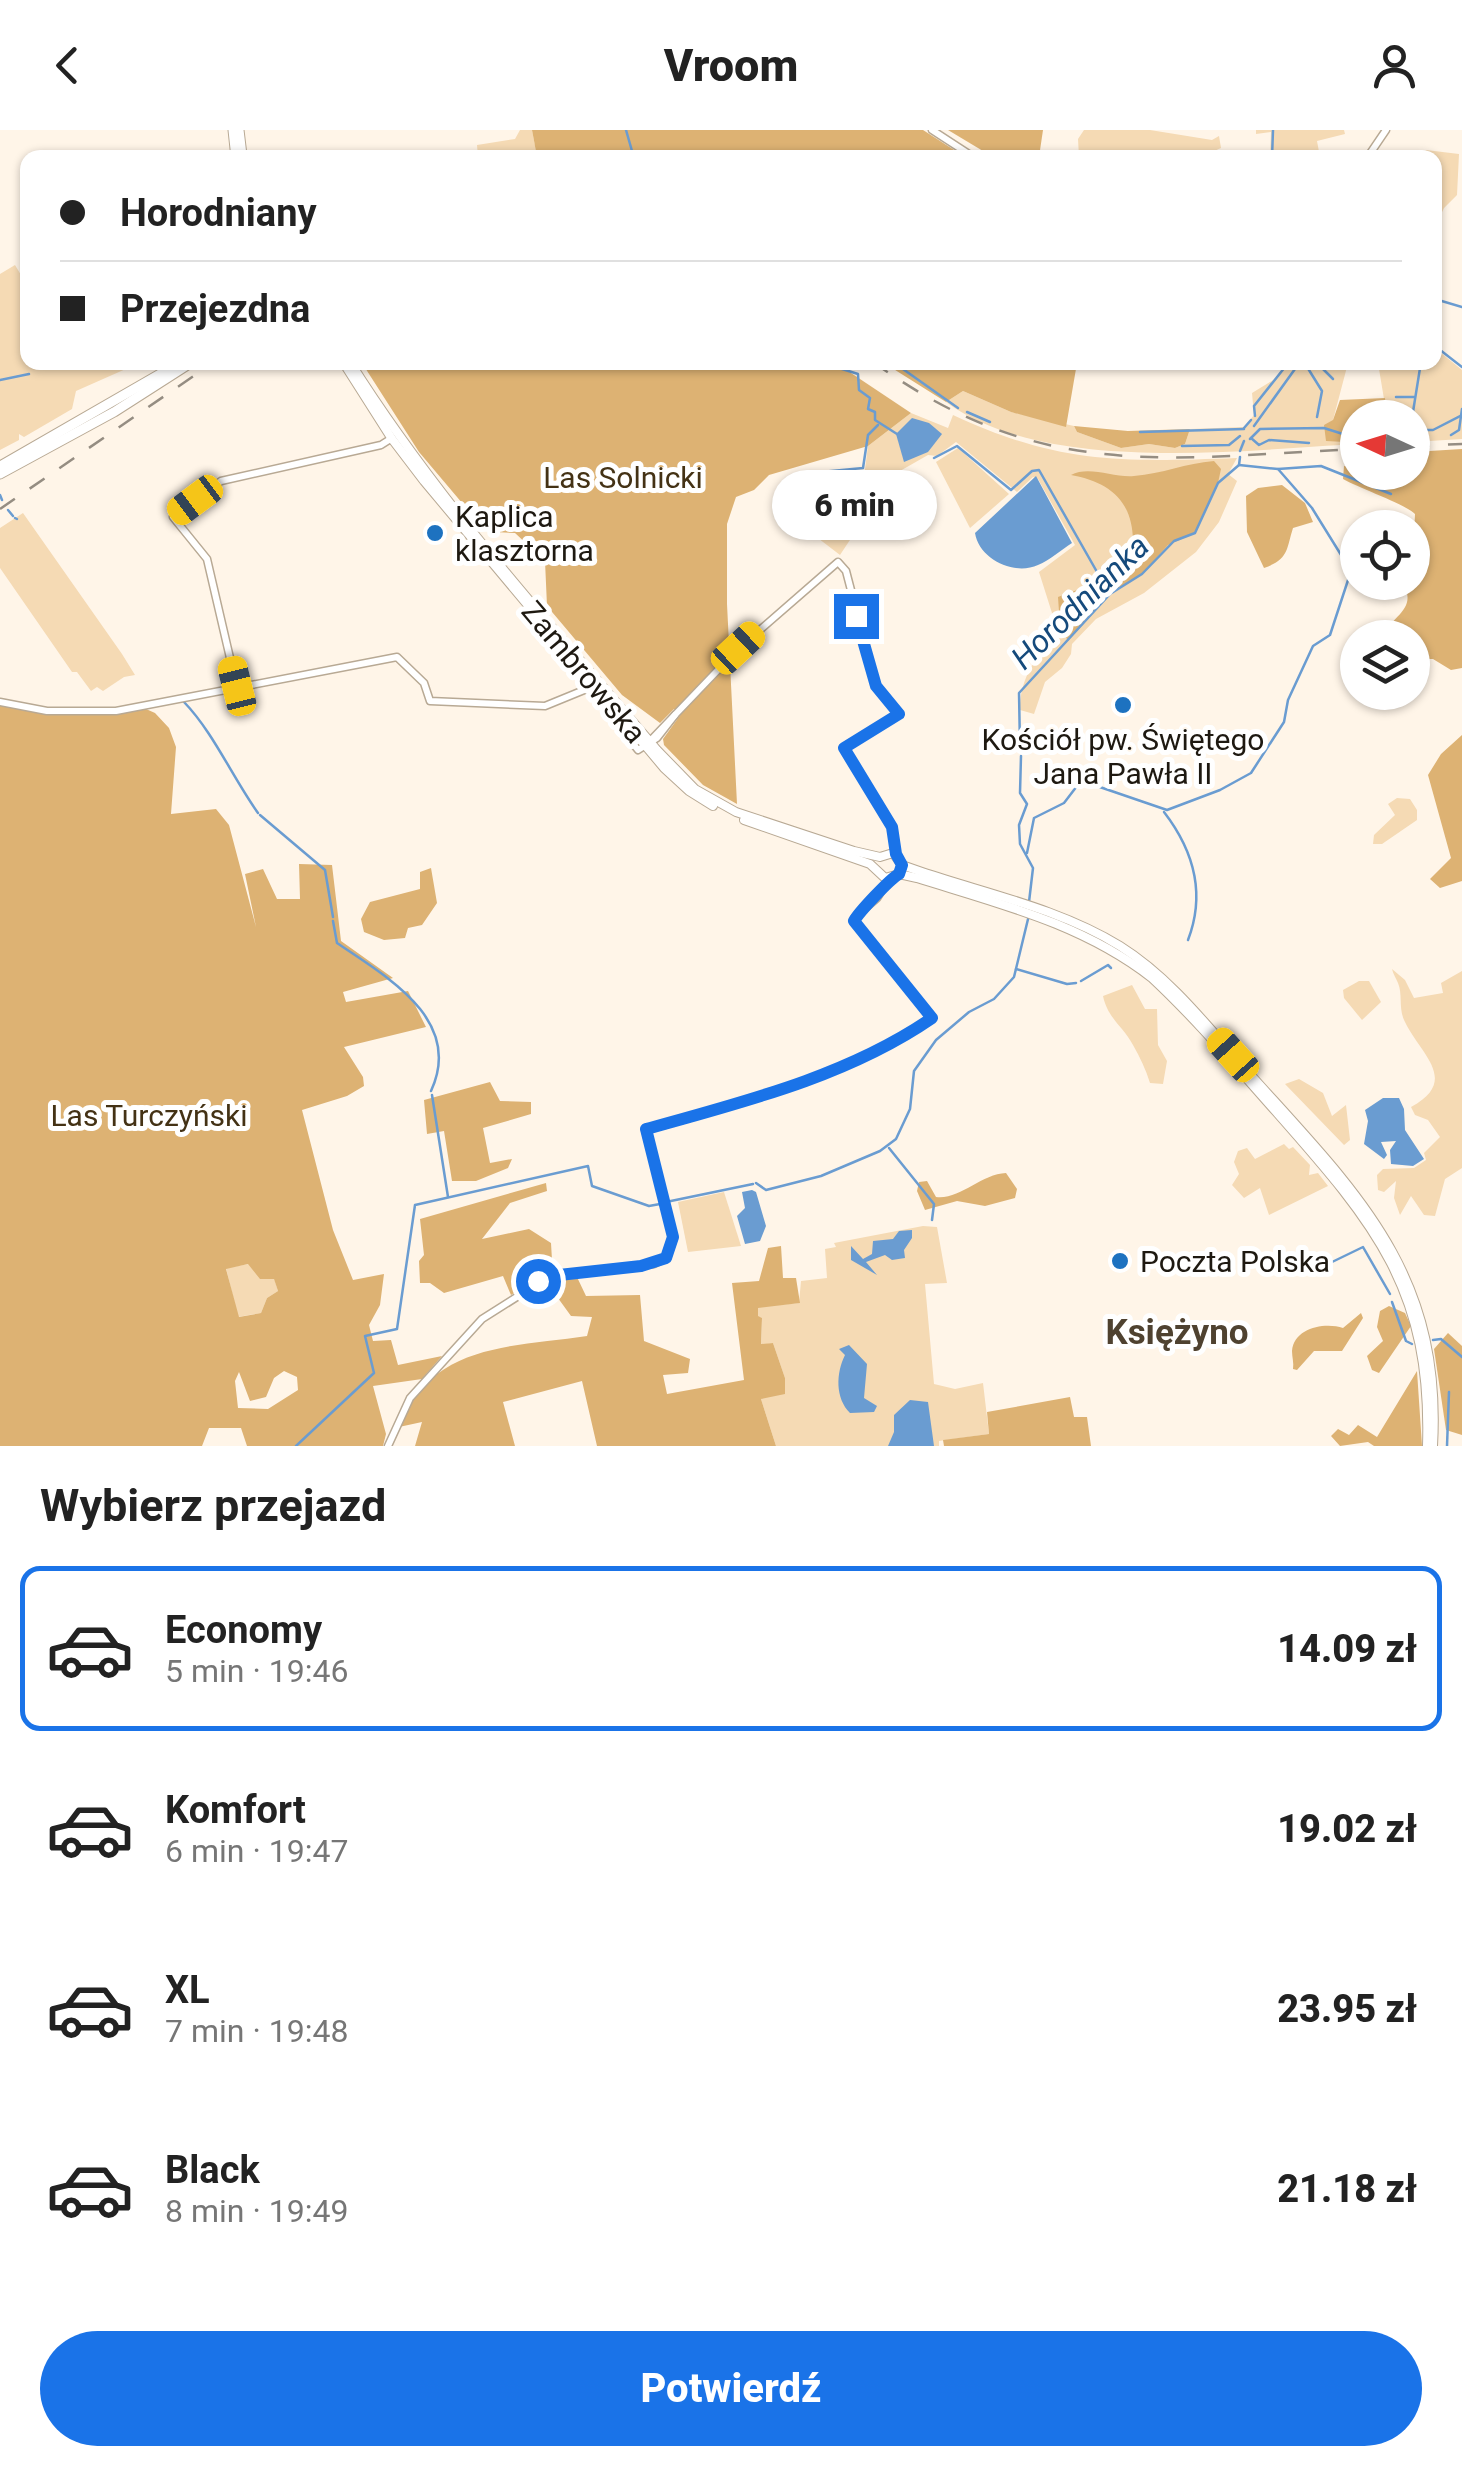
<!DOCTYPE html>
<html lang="pl">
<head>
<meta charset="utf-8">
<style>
  :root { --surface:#fff; --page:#f6f6f6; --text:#222; --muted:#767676; --line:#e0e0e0; --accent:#1a73e8 }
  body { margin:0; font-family:Roboto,sans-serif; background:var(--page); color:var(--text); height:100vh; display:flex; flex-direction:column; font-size:38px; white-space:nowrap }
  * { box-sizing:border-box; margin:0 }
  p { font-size:32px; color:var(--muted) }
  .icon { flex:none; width:55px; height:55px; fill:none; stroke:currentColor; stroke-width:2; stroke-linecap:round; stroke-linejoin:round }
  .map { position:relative; height:1316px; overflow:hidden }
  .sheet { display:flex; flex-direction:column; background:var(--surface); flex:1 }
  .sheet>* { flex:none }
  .banner { position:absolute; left:20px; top:20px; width:1422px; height:220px; border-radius:20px; box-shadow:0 2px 8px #0004; display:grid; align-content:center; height:220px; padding:0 40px; background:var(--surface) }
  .needle { width:65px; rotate:274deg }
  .controls { position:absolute; left:1340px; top:270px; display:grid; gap:20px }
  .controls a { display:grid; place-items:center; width:90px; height:90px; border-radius:50%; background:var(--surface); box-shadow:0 2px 8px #0004; font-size:50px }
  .end { position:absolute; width:45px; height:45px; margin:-22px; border:12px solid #1a73e8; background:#fff; box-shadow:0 0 0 5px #fff }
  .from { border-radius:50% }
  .bubble { position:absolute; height:70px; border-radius:35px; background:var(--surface); box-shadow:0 2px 8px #0004; font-size:32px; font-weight:800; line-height:70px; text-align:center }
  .car { position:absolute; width:30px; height:60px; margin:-30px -15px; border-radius:12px; box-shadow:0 0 8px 2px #0007; background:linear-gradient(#f5c518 24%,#345 0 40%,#f5c518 0 76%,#345 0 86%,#f5c518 0) }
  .banner b { display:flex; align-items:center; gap:35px; height:95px; font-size:38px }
  .banner b+b { border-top:2px solid var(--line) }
  .banner i { width:25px; height:25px; background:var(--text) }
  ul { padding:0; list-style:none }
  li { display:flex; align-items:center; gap:30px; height:165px; margin:0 20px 15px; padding:0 20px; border:5px solid transparent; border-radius:20px }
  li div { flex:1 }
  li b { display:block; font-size:38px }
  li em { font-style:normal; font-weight:800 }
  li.active { border-color:var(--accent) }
  li>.icon { width:90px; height:90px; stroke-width:1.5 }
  h2 { padding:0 40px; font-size:45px; line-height:120px }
  .cta { display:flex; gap:20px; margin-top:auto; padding:20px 40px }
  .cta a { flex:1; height:115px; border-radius:60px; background:var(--accent); color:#fff; font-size:40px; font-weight:800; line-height:115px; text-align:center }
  header { display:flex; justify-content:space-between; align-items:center; height:130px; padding:0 40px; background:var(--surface); font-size:45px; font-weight:800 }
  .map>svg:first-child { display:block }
</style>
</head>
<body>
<header><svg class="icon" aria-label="back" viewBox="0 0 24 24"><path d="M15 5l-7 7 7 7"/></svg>Vroom<svg class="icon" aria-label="person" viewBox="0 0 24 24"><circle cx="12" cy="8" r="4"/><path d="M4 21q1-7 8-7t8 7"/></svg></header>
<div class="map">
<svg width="1462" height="1316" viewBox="0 0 1462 1316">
  <rect width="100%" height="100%" fill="#fff5e8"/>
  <g fill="#f5dab4">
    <path d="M520,0H532L537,27H478L477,15L515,9Z"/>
    <path d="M1084,0H1150L1212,10L1219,6L1221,18L1201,27H1079L1078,9Z"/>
    <path d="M1256,0H1344L1345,4L1317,11L1320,27L1270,28L1271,2L1256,4Z"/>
    <path d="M1426,20L1459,24L1457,65L1444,78L1435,97V28L1420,27Z"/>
    <path d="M15,135L27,155L28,232L128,233V238L76,261L72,279L24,307L19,304V310L0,320V144Z"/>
    <path d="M1435,174L1442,176L1435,218L1462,240V309L1413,312L1412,288L1387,287L1378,233L1435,232Z"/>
    <path d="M1286,233H1348L1333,290L1345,311L1346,295H1357V314C1240,320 1046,345 946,272L963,261L1011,282L1074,296L1077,302L1121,318L1149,314L1175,318L1185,314L1190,299L1244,297L1254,285L1252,263L1275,249Z"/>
    <path d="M911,283L948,298L953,285C1060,335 1124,332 1237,328L1228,344L1237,351L1219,392L1196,422L1144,463L1096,489L1072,514L1071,524L1062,538L1045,552L1034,584L1020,580C1019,559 1030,531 1047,518L1052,483L1039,442L1075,415L1038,349L1033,347L1017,362L956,312L937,326L928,325L893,345L840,425L776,376L783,371L795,376L806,353L817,350L826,360H844L864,347L868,316Z"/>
    <path d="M958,318L1009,364L970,398L936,332Z"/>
    <path d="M23,383L122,524L135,545L124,547L103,561L97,557L91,561L77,542H72L0,438V398Z"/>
    <path d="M1397,668L1410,669L1417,680V690L1382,714H1373L1374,705L1395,685L1388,674Z"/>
    <path d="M1392,839L1405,850L1414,868L1443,863L1441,853L1462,841V1038L1445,1049L1435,1086L1424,1085L1411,1066L1400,1085L1394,1068L1396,1051L1384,1062L1378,1060L1377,1045L1383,1039L1414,1038L1426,1030L1424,1023L1440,1007L1428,990L1415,985L1411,977C1460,950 1421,925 1405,892C1398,879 1403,865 1398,853C1396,848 1393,844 1392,839Z"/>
    <path d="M1359,851H1369L1381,872L1362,890L1344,868L1343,860Z"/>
    <path d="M1132,855L1145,879H1157L1158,915L1167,931L1163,954L1150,953C1146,940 1140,927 1133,915C1123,896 1108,889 1103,866Z"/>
    <path d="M1299,949L1323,963L1332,986L1346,975L1350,1010L1344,1015L1285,954Z"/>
    <path d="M1284,1014L1289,1019L1293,1017L1310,1035L1309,1045L1318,1043L1328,1056L1269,1085L1260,1058L1244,1068L1232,1055L1239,1044L1234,1032L1238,1021L1247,1018L1255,1029Z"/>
    <path d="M724,1062L741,1116L688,1122L678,1072Z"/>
    <path d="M923,1096L937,1097L947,1153L925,1154L934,1254L955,1259L983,1253L989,1304L939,1311V1316H776L761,1269L785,1248L773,1213L761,1215L762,1188L758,1187V1177L799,1173L801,1151L827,1148L825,1119L836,1117L834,1113Z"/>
    <path d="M249,1134L274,1148L278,1161L267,1168L261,1183L238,1187L226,1138Z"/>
  </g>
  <g fill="#ddb273" fill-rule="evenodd">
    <path d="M532,0H923L965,27H537Z"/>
    <path d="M948,0H1043L1039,27H993Z"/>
    <path d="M1052,232L1055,237L1077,233L1066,297L1011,282L963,261L946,272L884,233Z"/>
    <path d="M362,233H836L911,283L868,316L769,345L754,360L736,367L727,394V474L737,674L703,655L664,615L663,609L681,584L674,579L660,593L622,565L547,476L545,431L515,403L493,402L468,380L419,322Z"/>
    <path d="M1385,268L1387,287L1358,288L1357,295H1346L1345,312L1326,311L1324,295L1333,290L1340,270Z"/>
    <path d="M1074,296L1128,301L1190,299L1185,314L1175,318L1149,314L1121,318L1077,302Z"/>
    <path d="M1462,319V538L1451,540L1433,529H1413L1412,508L1382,507C1392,485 1418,480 1403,453L1412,452L1415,384C1407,375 1359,358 1343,349L1344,336L1357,337L1358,342H1412L1413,322Z"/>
    <path d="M1214,331L1221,339L1218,353L1195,403L1168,415L1142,444L1111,464L1068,511L1060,496L1058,467C1096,452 1115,456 1133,410C1132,369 1108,352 1071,345C1089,335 1114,348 1134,346C1162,344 1186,333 1214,331Z"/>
    <path d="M1282,355L1305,373L1313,392L1293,398C1286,420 1289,429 1264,438L1247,402L1246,366L1258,358Z"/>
    <path d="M0,574L50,585H110L146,579L155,583L169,598L176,617L171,684L216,679L229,695L256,797L245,744L263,739L277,769H300L299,734L332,735L341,811L393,848L343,862L346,872L408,861L426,897L344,917L363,947L364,956L347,966L302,980L333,1100L353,1150L384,1144L380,1175L369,1195L373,1211L391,1210L398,1235L442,1226L422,1249L373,1256L386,1304L383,1316H247L241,1298H209L202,1316H0ZM248,1134L260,1149H274L278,1161L267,1168L261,1183L239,1187L226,1139ZM284,1241L297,1247L298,1260L268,1279L238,1278L235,1251L239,1242L250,1271L266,1267L274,1248Z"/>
    <path d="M1462,605V751L1440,758L1430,749L1451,728L1428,645L1441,624Z"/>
    <path d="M431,738L437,773L422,795L408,798L405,808L384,810L364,802L361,789L370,772L420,759V742Z"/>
    <path d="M490,952L500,971L531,972V984L483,998L490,1033L512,1029L508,1038L476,1051H452L444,1001L427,1004L424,970Z"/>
    <path d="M1006,1043L1017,1059L1015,1068L985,1076L957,1071L925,1080L917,1061L919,1052L927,1051L936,1067C960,1070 981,1044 1006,1043Z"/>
    <path d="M546,1053L547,1061L510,1073L482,1109L529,1099L551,1113L553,1147L576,1145L586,1166L640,1165L644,1211L690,1229L688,1243L663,1245L667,1264L744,1250L732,1153L759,1151L768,1118L781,1116L783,1148H796L800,1173L758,1178V1186L762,1188L761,1214L773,1213L785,1248V1264L761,1269L776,1316H597L582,1251L503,1272L515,1316H415L422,1292L399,1297C430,1213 513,1217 587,1206L592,1187L571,1186L542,1146L511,1165L503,1146L444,1163L430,1153H420L419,1131L424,1125L420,1089Z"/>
    <path d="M1389,1176L1405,1183L1411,1196L1379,1243L1372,1240L1367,1226L1383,1211L1377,1197L1380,1181Z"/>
    <path d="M1361,1183L1363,1188L1342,1221H1314L1297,1240L1293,1239C1294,1233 1292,1227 1292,1221C1294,1197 1326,1192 1343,1198Z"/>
    <path d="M1448,1203L1462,1216V1305L1446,1300L1434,1219Z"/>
    <path d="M1417,1241L1422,1316H1374L1368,1312L1340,1316L1331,1306L1338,1299L1349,1305L1358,1295L1377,1307Z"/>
    <path d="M1070,1267L1074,1287H1087L1091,1316H944L943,1310L989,1304L987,1282Z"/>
  </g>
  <g fill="#6a9cd1">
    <path d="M912,288L929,293L942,304L928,322L904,332L896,304Z"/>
    <path d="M1036,346L1072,413C1061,420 1050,430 1038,435C1014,446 979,429 975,403Z"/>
    <path d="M1383,968H1399L1404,979L1405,1000L1424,1029L1413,1036L1391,1034L1390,1020L1396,1011L1381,1012L1387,1025L1384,1029L1364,1014L1368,991L1365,980Z"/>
    <path d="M752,1060L756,1062L766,1096L760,1111L745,1114L737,1086L745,1078L742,1062Z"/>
    <path d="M912,1100V1108L904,1120L905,1128L892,1130L885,1125L866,1132L877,1145L851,1130V1116L863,1129L872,1124L873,1111L893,1109L899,1101Z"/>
    <path d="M849,1215L867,1234L864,1268L877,1276L874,1282L850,1283C835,1268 836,1243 845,1225L839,1219Z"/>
    <path d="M910,1270L928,1272L934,1316H888L894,1302V1285Z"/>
  </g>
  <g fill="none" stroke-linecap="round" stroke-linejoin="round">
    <g stroke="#6a9cd1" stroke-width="2.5">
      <path d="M626,0L634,28"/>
      <path d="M1272,28L1273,0"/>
      <path d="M1435,169L1462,177"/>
      <path d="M1435,216L1462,237"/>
      <path d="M820,232L858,244L859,260L870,268L868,279L875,282V290L897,304"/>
      <path d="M893,232L958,278"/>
      <path d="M1304,232L1322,261L1317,287"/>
      <path d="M1309,235H1319L1333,249"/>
      <path d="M0,250L29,244"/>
      <path d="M1396,267H1414"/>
      <path d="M967,282L990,292"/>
      <path d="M1255,286L1254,276L1289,232"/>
      <path d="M1412,288L1421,232"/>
      <path d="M1254,296L1300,232"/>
      <path d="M1244,298L1251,290"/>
      <path d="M1412,300H1433L1462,285"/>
      <path d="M1140,302L1244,299"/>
      <path d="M1451,305L1459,300L1462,279"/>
      <path d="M1251,308L1259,315L1269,310L1309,313"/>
      <path d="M1250,309L1260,299L1324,298L1346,305L1358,303"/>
      <path d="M1182,316L1229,315L1240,306"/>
      <path d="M1240,321L1244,311"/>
      <path d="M934,328L957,316L1011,360L1032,341L1039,340L1109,463"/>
      <path d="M1278,339L1321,336L1391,364"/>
      <path d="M821,342L863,338L868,305L878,295"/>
      <path d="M0,365L2,370"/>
      <path d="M8,380L13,386"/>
      <path d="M15,388L17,389"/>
      <path d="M184,572C213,602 233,648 258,683"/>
      <path d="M1020,617L1019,563L1110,464L1142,444L1174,411L1195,403L1218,353L1239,335L1240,327"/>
      <path d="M1021,626L1020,663L1027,674L1019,695L1020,714L1033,738L1029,772"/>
      <path d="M1164,682C1194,721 1206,763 1188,810"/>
      <path d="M260,685L325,740L333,787"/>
      <path d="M1027,723L1034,688L1064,673L1077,656L1091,654L1167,680L1220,660L1251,643L1284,592L1288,570L1313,516L1330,505L1351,441L1312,378L1278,339L1239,335"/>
      <path d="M333,791L337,813C387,847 464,890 431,961"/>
      <path d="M1016,839L1067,854L1076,853"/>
      <path d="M1081,851L1108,835L1111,838"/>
      <path d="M432,965L448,1067"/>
      <path d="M889,1018L934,1074L932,1090"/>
      <path d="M756,1053L766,1060L821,1046L880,1021L896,1009L910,979L914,941L936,910L969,882L994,869L1014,847L1029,785"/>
      <path d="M666,1072L753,1054"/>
      <path d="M1330,1133L1363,1117L1390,1164"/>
      <path d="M1392,1172L1406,1211L1412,1214"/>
      <path d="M1433,1210L1441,1209L1462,1227"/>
      <path d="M296,1316L374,1243L365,1206L397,1199L415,1075L588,1036L592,1056L649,1076L660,1074"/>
      <path d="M1447,1316L1449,1262"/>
    </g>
    <g stroke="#b8a994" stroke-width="9">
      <g id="tertiary">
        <path d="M932,0L975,28"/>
        <path d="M1367,28L1386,0"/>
        <path d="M237,558L207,429L173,387L221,351L381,315L392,308"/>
        <path d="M0,572L47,581H116L397,527L424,553L430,571L545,576L589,558L638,620L657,608L675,585"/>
        <path d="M650,611L738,519L838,432L846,441L876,556L899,584L844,617L892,697L896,724"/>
        <path d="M388,1316L410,1268L482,1189L550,1146L654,1134L666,1128L673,1107L645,999C744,973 847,945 932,888L855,793V787L877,768L889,749"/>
      </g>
    </g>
    <g stroke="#b8a994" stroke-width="10">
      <g id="secondary">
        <path d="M343,232L392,309L424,351L664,638L689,661L713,676"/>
        <path d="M350,232C438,372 551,495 657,620L695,659L736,682L854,721L880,727L893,723L902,735L922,742C988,764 1060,779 1120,816C1171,848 1209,898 1249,943C1356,1062 1443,1142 1433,1316"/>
        <path d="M744,690L870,734L885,748L899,744L917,748C1000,774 1083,794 1152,848C1197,890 1237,938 1278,984C1375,1094 1432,1160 1427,1316"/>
      </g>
    </g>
    <g stroke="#b8a994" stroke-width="11">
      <g id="primary">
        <path d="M233,0L236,28"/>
        <path d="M239,0L242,25"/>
        <path d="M2,335L181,232"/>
        <path d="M0,344L114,282L192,232"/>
      </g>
    </g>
    <use href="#tertiary" stroke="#fff" stroke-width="6"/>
    <use href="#secondary" stroke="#fff" stroke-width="8"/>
    <use href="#primary" stroke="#fff" stroke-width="9"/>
    <g stroke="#958d82" stroke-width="2.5" stroke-dasharray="18 18" stroke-linecap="butt">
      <path d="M26,44L28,45"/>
      <path d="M873,232C1042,353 1164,328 1358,319"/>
      <path d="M1412,316L1462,314"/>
      <path d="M0,379L214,232"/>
    </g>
  </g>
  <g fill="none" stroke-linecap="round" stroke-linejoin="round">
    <path stroke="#1a73e8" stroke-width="12" d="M538,1151L550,1146L641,1136L666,1128L673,1107L646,999C743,972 848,946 932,888L854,791C859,782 890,749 899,744L902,735L896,724L892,697L844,618L899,584L876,556L856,486"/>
  </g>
  <g fill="#1d72c0" stroke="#fff" stroke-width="4">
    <circle cx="435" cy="403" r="10"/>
    <circle cx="1123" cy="575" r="10"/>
    <circle cx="1120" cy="1131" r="10"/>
  </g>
  <g text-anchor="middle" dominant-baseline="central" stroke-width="10" stroke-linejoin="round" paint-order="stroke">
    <g font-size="30" fill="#443215" stroke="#fff">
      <text x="623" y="347">Las Solnicki</text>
      <text x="149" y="985">Las Turczyński</text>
    </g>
    <g font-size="30" fill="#1e1911" stroke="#fff" text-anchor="start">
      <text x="455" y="386">Kaplica<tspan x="455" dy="34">klasztorna</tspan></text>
      <text x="1123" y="609" text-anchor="middle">Kościół pw. Świętego<tspan x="1123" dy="34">Jana Pawła II</tspan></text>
      <text x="1140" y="1131">Poczta Polska</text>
    </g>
    <g font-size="30" fill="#1e1911" stroke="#fff">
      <text transform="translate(584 542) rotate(50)">Zambrowska</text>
    </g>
    <g font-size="32" font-style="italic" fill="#154a7c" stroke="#fff">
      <text transform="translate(1080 472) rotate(-44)">Horodnianka</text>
    </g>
    <g font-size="35" font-weight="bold" fill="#4f4230" stroke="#fff">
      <text x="1177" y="1202">Księżyno</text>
    </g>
  </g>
</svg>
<div class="controls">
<a><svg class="needle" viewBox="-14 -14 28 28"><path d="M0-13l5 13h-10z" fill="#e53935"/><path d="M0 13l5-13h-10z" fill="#767676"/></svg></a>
<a><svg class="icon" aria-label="locate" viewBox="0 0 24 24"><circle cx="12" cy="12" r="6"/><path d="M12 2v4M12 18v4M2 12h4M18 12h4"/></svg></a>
<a><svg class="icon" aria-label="layers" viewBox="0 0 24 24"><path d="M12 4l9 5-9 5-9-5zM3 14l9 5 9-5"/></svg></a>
</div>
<i class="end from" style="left:538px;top:1151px"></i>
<i class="end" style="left:856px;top:486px"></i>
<div class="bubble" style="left:772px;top:340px;width:165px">6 min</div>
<i class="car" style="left:195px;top:370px;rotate:233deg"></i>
<i class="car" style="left:738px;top:518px;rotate:47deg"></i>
<i class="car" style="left:237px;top:556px;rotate:346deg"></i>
<i class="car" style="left:1233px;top:925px;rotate:318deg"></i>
<div class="banner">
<b><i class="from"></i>Horodniany</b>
<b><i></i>Przejezdna</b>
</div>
</div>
<section class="sheet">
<h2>Wybierz przejazd</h2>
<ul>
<li class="active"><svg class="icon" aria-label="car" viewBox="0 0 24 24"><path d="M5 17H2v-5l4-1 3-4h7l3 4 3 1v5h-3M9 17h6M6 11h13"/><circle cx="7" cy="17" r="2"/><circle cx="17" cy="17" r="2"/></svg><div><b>Economy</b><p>5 min · 19:46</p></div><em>14.09 zł</em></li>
<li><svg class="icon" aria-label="car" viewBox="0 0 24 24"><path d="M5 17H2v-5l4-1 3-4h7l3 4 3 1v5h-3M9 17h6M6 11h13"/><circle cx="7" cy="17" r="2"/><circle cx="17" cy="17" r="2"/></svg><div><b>Komfort</b><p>6 min · 19:47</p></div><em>19.02 zł</em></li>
<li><svg class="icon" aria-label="car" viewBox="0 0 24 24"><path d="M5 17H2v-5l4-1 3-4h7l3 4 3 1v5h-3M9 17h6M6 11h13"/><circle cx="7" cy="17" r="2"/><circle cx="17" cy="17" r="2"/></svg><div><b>XL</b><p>7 min · 19:48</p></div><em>23.95 zł</em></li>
<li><svg class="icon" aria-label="car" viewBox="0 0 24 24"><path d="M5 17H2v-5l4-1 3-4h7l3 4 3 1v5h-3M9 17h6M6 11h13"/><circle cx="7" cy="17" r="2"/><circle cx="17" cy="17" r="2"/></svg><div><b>Black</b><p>8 min · 19:49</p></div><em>21.18 zł</em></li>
</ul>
<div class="cta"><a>Potwierdź</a></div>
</section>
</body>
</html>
